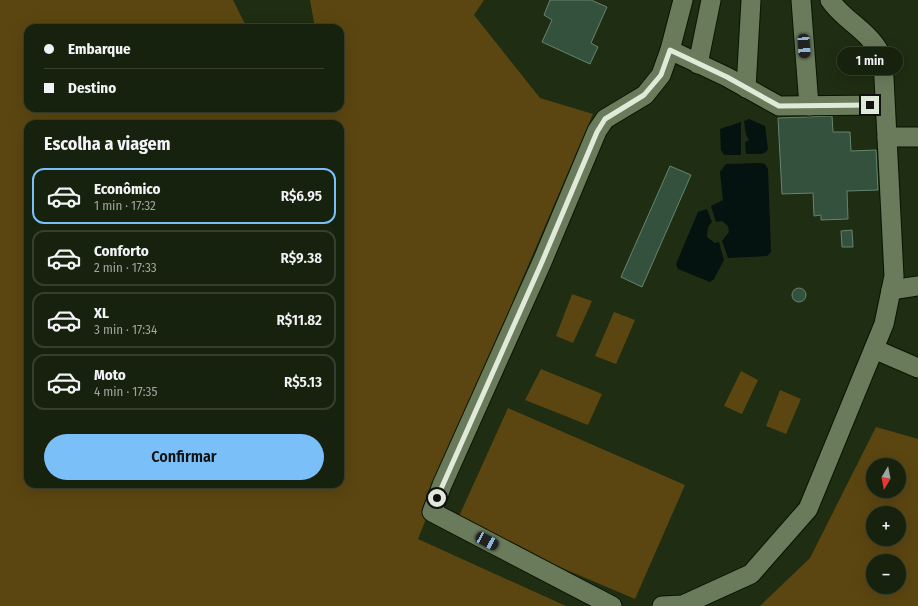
<!DOCTYPE html>
<html lang="pt">
<head>
<meta charset="utf-8">
<style>
  :root { --surface:#17220e; --page:#202a17; --text:#f1f3f6; --muted:#9ea49e; --line:#363f2e; --accent:#7abff8 }
  body { margin:0; font-family:"Fira Sans Condensed",sans-serif; background:var(--page); color:var(--text); height:100vh; display:flex; flex-direction:column; font-size:15px; white-space:nowrap }
  * { box-sizing:border-box; margin:0 }
  p { font-size:13px; color:var(--muted) }
  .icon { flex:none; width:22px; height:22px; fill:none; stroke:currentColor; stroke-width:2; stroke-linecap:round; stroke-linejoin:round }
  .map { position:relative; flex:1; overflow:hidden }
  .drawer { position:absolute; left:24px; top:120px; width:320px; height:368px; display:flex; flex-direction:column; background:var(--surface); border-radius:12px; box-shadow:0 4px 16px #0002,0 0 0 1px var(--line) }
  .drawer>* { flex:none }
  .hud { position:absolute; left:24px; top:24px; width:320px; height:88px; border-radius:12px; box-shadow:0 4px 16px #0002,0 0 0 1px var(--line); display:grid; align-content:center; height:88px; padding:0 20px; background:var(--surface) }
  .needle { width:26px; rotate:190deg }
  .tools { position:absolute; left:866px; top:458px; display:grid; gap:8px }
  .tools a { display:grid; place-items:center; width:40px; height:40px; border-radius:50%; background:var(--surface); box-shadow:0 4px 16px #0002,0 0 0 1px var(--line); font-size:20px }
  .end { position:absolute; width:18px; height:18px; margin:-9px; border:5px solid #e0ead9; background:#111; box-shadow:0 0 0 2px #111 }
  .from { border-radius:50% }
  .bubble { position:absolute; height:28px; border-radius:14px; background:var(--surface); box-shadow:0 4px 16px #0002,0 0 0 1px var(--line); font-size:13px; font-weight:600; line-height:28px; text-align:center }
  .car { position:absolute; width:12px; height:24px; margin:-12px -6px; border-radius:5px; box-shadow:0 0 3px 1px #0007; background:linear-gradient(#222 24%,#8ab4d8 0 40%,#222 0 76%,#8ab4d8 0 86%,#222 0) }
  .hud b { display:flex; align-items:center; gap:14px; height:38px; font-size:15px }
  .hud b+b { border-top:1px solid var(--line) }
  .hud i { width:10px; height:10px; background:var(--text) }
  ul { padding:0; list-style:none }
  li { display:flex; align-items:center; gap:12px; height:56px; margin:0 8px 6px; padding:0 12px; border:2px solid var(--line); border-radius:12px }
  li div { flex:1 }
  li b { display:block; font-size:15px }
  li em { font-style:normal; font-weight:600 }
  li.current { border-color:var(--accent) }
  li>.icon { width:36px; height:36px; stroke-width:1.5 }
  h2 { padding:0 20px; font-size:18px; line-height:48px }
  .cta { display:flex; gap:8px; margin-top:auto; padding:8px 20px }
  .cta a { flex:1; height:46px; border-radius:24px; background:var(--accent); color:#111; font-size:16px; font-weight:600; line-height:46px; text-align:center }
  .map>svg:first-child { display:block }
</style>
</head>
<body>
<div class="map">
<svg width="918" height="606" viewBox="0 0 918 606">
  <rect width="100%" height="100%" fill="#1f2d12"/>
  <g fill="#5b4611" fill-rule="evenodd">
    <path d="M0,0H233L247,28H28V108H340V28H315L310,0H484L474,15L540,98L593,114L515,296L418,539L566,606H0ZM28,124H340V484H28Z"/>
    <path d="M572,294L592,301L573,343L556,336Z"/>
    <path d="M614,312L635,320L616,364L595,356Z"/>
    <path d="M541,369L602,394L588,425L525,400Z"/>
    <path d="M741,371L758,380L742,414L724,406Z"/>
    <path d="M780,390L801,399L786,434L766,426Z"/>
    <path d="M508,408L685,485L635,599L456,523Z"/>
    <path d="M876,427L918,439V606H760L810,558ZM873,465H899V491H873ZM873,513H899V539H873ZM873,561H899V587H873Z"/>
  </g>
  <g fill="#04130f">
    <path d="M749,119L765,126L768,149L766,152L762,154H746L745,142L749,140L746,135L744,121Z"/>
    <path d="M741,122V155H724L721,150L720,129Z"/>
    <path d="M760,163L765,164L768,169L771,252L767,256L728,258L722,241L729,232L728,226L722,221L716,222L711,206L723,200L720,172L726,164Z"/>
    <path d="M707,209L712,222L708,227L707,237L715,243L719,242L724,260L714,279L710,282L678,269L676,264L698,212Z"/>
  </g>
  <g fill="#33513c" stroke="#65856e">
    <path d="M550,0H591L607,7L591,43L598,47L590,64L542,42L552,20L544,15Z"/>
    <path d="M832,116L833,132H850L851,151L876,150L878,190L847,191L848,219L821,220V215L814,216L813,193L782,194L778,118Z"/>
    <path d="M670,166L691,175L642,287L621,277Z"/>
    <path d="M852,230L853,247H842L841,231Z"/>
    <circle cx="799" cy="295" r="7"/>
  </g>
  <g fill="none" stroke-linecap="round" stroke-linejoin="round">
    <g stroke="#091500" stroke-width="21">
      <g id="minor">
        <path d="M801,0L809,106"/>
        <path d="M670,50L727,77L779,106L885,105"/>
        <path d="M698,64L711,0"/>
        <path d="M746,88L751,0"/>
        <path d="M887,137H918"/>
        <path d="M891,290L918,286"/>
        <path d="M874,349L918,368"/>
        <path d="M612,606L432,512L442,485L542,262L597,131L605,119L645,95L661,75L670,50L683,0"/>
        <path d="M662,606L683,605L751,574L808,509L884,324L894,276L884,78C883,71 883,59 880,53C868,30 842,19 830,0"/>
      </g>
    </g>
    <use href="#minor" stroke="#6a7b5c" stroke-width="19"/>
  </g>
  <g fill="none" stroke-linecap="round" stroke-linejoin="round">
    <path stroke="#e0ead9" stroke-width="5" d="M437,498L542,262L597,132L605,119L644,95L661,75L670,50L727,77L779,106L870,105"/>
  </g>
</svg>
<div class="tools">
<a><svg class="needle" viewBox="-14 -14 28 28"><path d="M0-13l5 13h-10z" fill="#e53935"/><path d="M0 13l5-13h-10z" fill="#9ea49e"/></svg></a>
<a>+</a>
<a>−</a>
</div>
<i class="end from" style="left:437px;top:498px"></i>
<i class="end" style="left:870px;top:105px"></i>
<div class="bubble" style="left:837px;top:47px;width:66px">1 min</div>
<i class="car" style="left:804px;top:46px;rotate:176deg"></i>
<i class="car" style="left:487px;top:541px;rotate:118deg"></i>
<div class="hud">
<b><i class="from"></i>Embarque</b>
<b><i></i>Destino</b>
</div>
<section class="drawer">
<h2>Escolha a viagem</h2>
<ul>
<li class="current"><svg class="icon" aria-label="car" viewBox="0 0 24 24"><path d="M5 17H2v-5l4-1 3-4h7l3 4 3 1v5h-3M9 17h6M6 11h13"/><circle cx="7" cy="17" r="2"/><circle cx="17" cy="17" r="2"/></svg><div><b>Econômico</b><p>1 min · 17:32</p></div><em>R$6.95</em></li>
<li><svg class="icon" aria-label="car" viewBox="0 0 24 24"><path d="M5 17H2v-5l4-1 3-4h7l3 4 3 1v5h-3M9 17h6M6 11h13"/><circle cx="7" cy="17" r="2"/><circle cx="17" cy="17" r="2"/></svg><div><b>Conforto</b><p>2 min · 17:33</p></div><em>R$9.38</em></li>
<li><svg class="icon" aria-label="car" viewBox="0 0 24 24"><path d="M5 17H2v-5l4-1 3-4h7l3 4 3 1v5h-3M9 17h6M6 11h13"/><circle cx="7" cy="17" r="2"/><circle cx="17" cy="17" r="2"/></svg><div><b>XL</b><p>3 min · 17:34</p></div><em>R$11.82</em></li>
<li><svg class="icon" aria-label="car" viewBox="0 0 24 24"><path d="M5 17H2v-5l4-1 3-4h7l3 4 3 1v5h-3M9 17h6M6 11h13"/><circle cx="7" cy="17" r="2"/><circle cx="17" cy="17" r="2"/></svg><div><b>Moto</b><p>4 min · 17:35</p></div><em>R$5.13</em></li>
</ul>
<div class="cta"><a>Confirmar</a></div>
</section>
</div>
</body>
</html>
